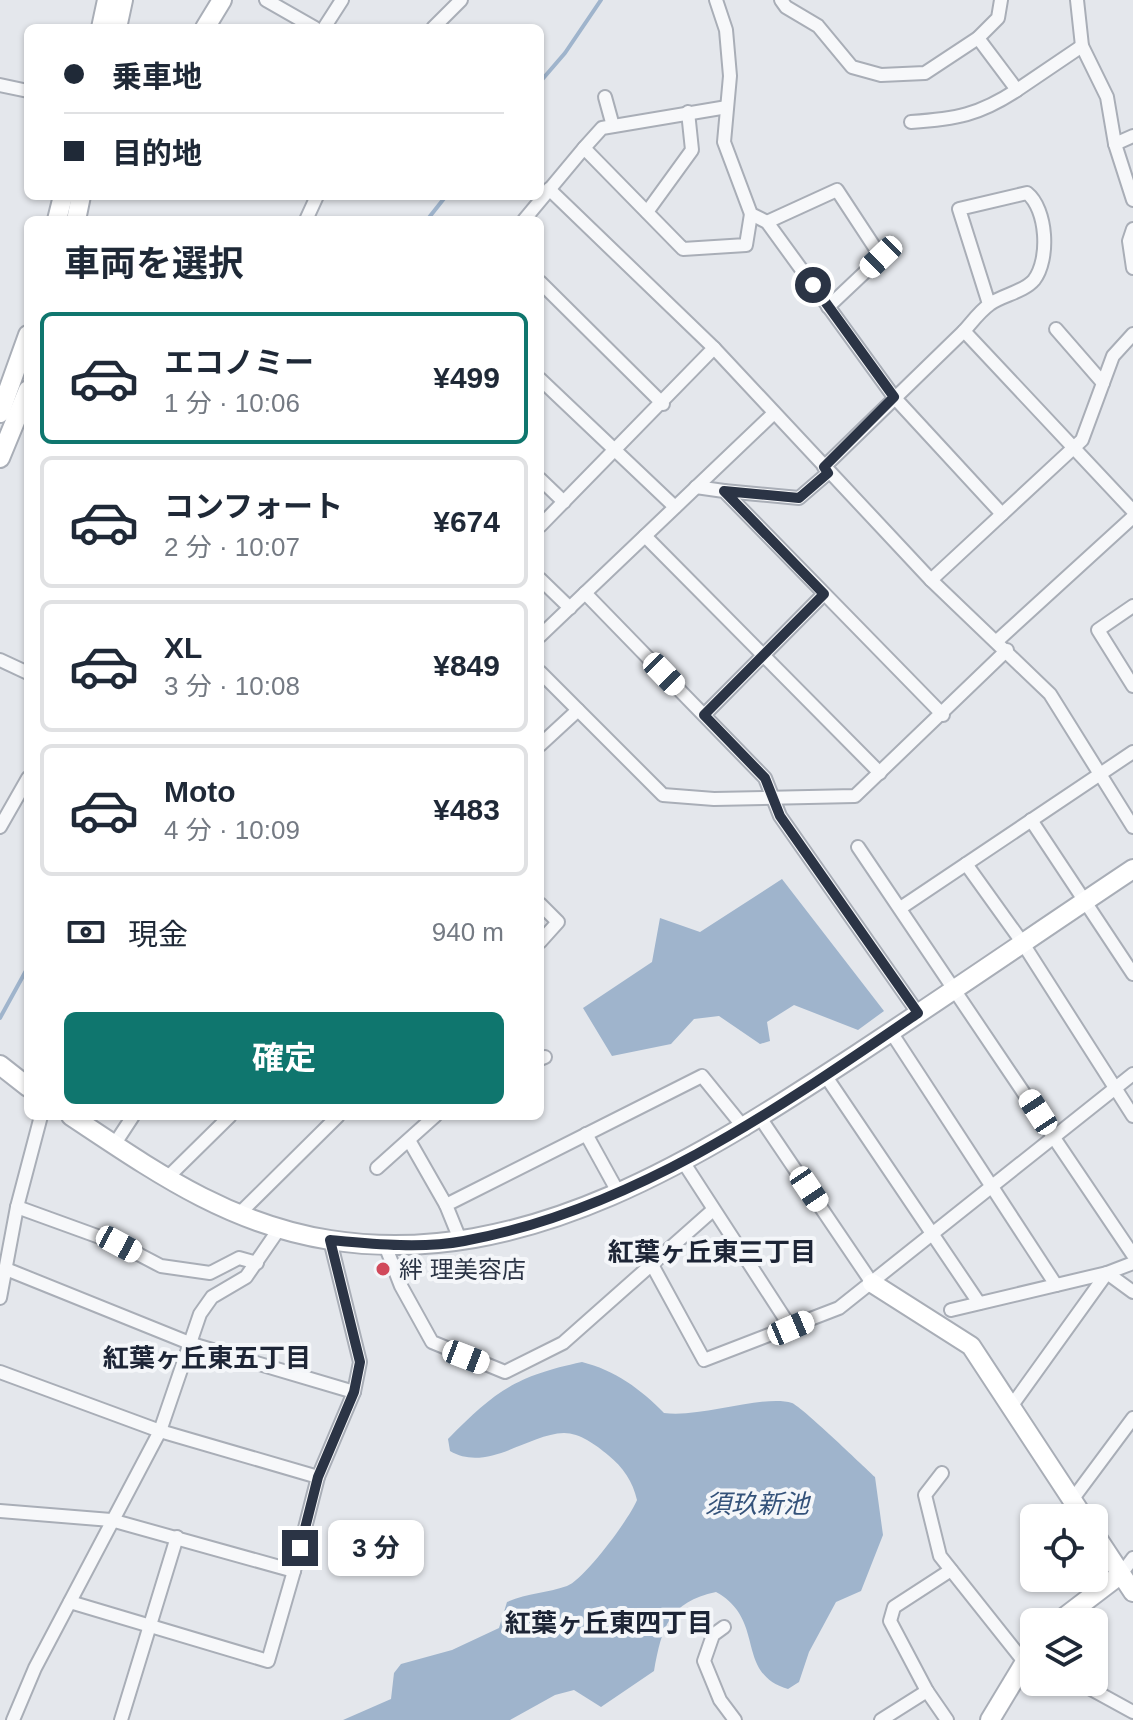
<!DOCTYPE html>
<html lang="ja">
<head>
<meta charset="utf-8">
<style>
  :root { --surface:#fff; --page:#f6f6f7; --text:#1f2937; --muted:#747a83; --line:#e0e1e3; --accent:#0f766e }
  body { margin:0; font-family:Helvetica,"Noto Sans JP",sans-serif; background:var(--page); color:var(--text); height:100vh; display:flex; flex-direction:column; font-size:30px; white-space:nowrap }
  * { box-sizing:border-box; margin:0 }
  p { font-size:26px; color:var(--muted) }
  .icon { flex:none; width:44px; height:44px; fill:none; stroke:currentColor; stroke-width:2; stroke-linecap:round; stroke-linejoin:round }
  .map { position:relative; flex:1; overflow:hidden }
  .drawer { position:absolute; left:24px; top:216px; width:520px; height:904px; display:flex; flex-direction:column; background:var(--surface); border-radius:12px; box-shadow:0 2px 6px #0004 }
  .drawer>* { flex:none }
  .banner { position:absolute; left:24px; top:24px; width:520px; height:176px; border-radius:12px; box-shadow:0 2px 6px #0004; display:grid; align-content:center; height:176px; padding:0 40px; background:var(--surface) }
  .controls { position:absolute; left:1020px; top:1504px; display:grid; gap:16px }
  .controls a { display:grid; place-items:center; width:88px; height:88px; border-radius:12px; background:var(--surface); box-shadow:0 2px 6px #0004; font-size:40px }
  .end { position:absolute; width:36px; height:36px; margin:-18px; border:10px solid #2b3445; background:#fff; box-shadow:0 0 0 4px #fff }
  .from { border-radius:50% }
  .bubble { position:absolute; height:56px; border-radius:12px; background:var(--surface); box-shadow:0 2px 6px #0004; font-size:26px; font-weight:700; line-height:56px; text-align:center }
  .car { position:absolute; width:24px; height:48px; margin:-24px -12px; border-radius:10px; box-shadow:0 0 6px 2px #0007; background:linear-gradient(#fff 24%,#345 0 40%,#fff 0 76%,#345 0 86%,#fff 0) }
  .banner b { display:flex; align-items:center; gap:28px; height:76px; font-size:30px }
  .banner b+b { border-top:2px solid var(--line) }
  .banner i { width:20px; height:20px; background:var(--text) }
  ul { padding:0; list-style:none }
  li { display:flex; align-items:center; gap:24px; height:132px; margin:0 16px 12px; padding:0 24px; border:4px solid var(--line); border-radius:12px }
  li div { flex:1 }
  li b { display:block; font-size:30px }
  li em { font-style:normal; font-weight:700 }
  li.current { border-color:var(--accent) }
  li>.icon { width:72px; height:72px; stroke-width:1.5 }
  h2 { padding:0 40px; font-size:36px; line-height:96px }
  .pay { display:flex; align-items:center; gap:20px; height:88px; padding:0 40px; font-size:30px }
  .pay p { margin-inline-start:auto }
  .button { display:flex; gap:16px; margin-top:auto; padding:16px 40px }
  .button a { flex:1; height:92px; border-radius:12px; background:var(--accent); color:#fff; font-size:32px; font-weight:700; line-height:92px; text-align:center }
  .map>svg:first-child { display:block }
</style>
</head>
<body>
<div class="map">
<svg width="1133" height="1720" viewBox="0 0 1133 1720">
  <rect width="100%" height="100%" fill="#e4e7ec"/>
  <g fill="#9fb4cc">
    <path d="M782,879L884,1011L858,1030L794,1005L767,1022L770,1041L760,1044L719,1016L694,1019L671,1044L612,1056L583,1008L652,962L660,918L700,932Z"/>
    <path d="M582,1362C614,1370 641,1389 664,1413C702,1418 764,1394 792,1403C803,1408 861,1464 875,1477L883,1535L861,1591L836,1602L809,1652L799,1682L788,1689C734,1673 767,1620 716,1592C669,1602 662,1627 654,1671L601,1707L574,1690L555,1695L510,1720H343L391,1699L394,1673L401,1664L452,1650L499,1628L507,1602C527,1593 547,1593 567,1586C584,1580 630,1518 637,1500C633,1482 623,1467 608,1455C596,1445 580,1433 564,1433C528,1434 487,1473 450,1451L448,1439C495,1391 516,1376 582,1362Z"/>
  </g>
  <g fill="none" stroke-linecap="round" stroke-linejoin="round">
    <g stroke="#9fb4cc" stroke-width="4">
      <path d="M540,82L565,53L601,0"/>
      <path d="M427,220L446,196"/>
      <path d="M0,1018L28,967"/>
    </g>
    <g stroke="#a9aeb7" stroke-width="16">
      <g id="street">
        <path d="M266,0L315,28"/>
        <path d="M716,0L726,30L730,76L724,142L751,214L767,222L894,397L1002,514"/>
        <path d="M781,0L786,7L818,26L852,67L881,75L925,73L978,38L998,18L1001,0"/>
        <path d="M1077,0L1082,46L1107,97L1115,144L1133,200"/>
        <path d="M324,28L342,0"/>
        <path d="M433,28L461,0"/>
        <path d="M978,38L1017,90L1082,46"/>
        <path d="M0,85L28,91"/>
        <path d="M605,97L613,126"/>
        <path d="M911,122C956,119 979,115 1017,90"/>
        <path d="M1115,144L1133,136"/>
        <path d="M584,148L602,128L727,107"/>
        <path d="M647,212L692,150L688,112"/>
        <path d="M306,220L317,196"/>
        <path d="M524,220L584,148L683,249L746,245L751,214"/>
        <path d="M767,222L837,190L881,257L828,307"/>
        <path d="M1133,229L1129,241L1133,268"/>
        <path d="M540,282L663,404"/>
        <path d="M1056,329L1103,383"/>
        <path d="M964,331C972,322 980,311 990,304C1002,295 1024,292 1034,280C1050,259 1047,209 1027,193L959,209L989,304"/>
        <path d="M1133,334L1113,356L1082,440L931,580L1050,694L1133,827"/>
        <path d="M714,348L931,580"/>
        <path d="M540,379L675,507"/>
        <path d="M824,467L964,331L1133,511"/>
        <path d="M540,479L564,502"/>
        <path d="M696,487L724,491L943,715"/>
        <path d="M724,491L799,498L828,473"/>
        <path d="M540,526L714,348L549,189"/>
        <path d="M645,536L880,773"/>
        <path d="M540,579L570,608"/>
        <path d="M585,593L765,778L780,816L918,1013"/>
        <path d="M1133,606L1098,630L1133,686"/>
        <path d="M540,636L774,413"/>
        <path d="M997,641L1133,517"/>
        <path d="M0,660L28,673"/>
        <path d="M540,672L663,795L714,799L855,796L1007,650"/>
        <path d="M704,715L824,594"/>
        <path d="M540,745L578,710"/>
        <path d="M1031,820L1133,974"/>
        <path d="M0,827L28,778"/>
        <path d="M858,847L1133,1255"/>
        <path d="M966,864L1022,942L1133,1116"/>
        <path d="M540,904L558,922L540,942"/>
        <path d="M902,907L1133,752"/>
        <path d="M891,1032L1056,1285"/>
        <path d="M540,1059L545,1057"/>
        <path d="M825,1075L979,1303"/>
        <path d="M761,1119L872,1283"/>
        <path d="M586,1134L618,1192"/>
        <path d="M410,1142L446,1205"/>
        <path d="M114,1145L133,1116"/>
        <path d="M682,1160L791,1328"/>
        <path d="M377,1168L435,1116"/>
        <path d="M166,1179L230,1116"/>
        <path d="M17,1207L119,1244L161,1266L210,1273L239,1258L257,1263"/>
        <path d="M238,1215L338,1116"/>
        <path d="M461,1242L446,1205L702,1076L745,1129"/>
        <path d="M385,1245L401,1286L432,1342L505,1372L563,1343L713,1210"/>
        <path d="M651,1263L704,1360L839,1308L1133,1074"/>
        <path d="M6,1269L192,1344L354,1392"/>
        <path d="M0,1298L17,1207L41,1116"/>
        <path d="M951,1310L1107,1273L1133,1263"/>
        <path d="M0,1372L160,1431L318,1477"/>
        <path d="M1010,1408L1107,1273L1133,1292"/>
        <path d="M942,1473L925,1495L940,1556L1025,1663"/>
        <path d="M1072,1500L1133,1418"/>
        <path d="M0,1511L111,1520L294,1571L318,1477L354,1392L360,1362L330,1240"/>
        <path d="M1121,1574L1133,1558"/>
        <path d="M70,1602L268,1661L294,1571"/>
        <path d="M724,1627L713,1635L704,1661L720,1700L735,1720"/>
        <path d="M1087,1682L1091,1689L1133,1712"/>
        <path d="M13,1720L35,1668L160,1431L200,1314L212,1297L246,1277L279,1229"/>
        <path d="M121,1720L177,1537"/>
        <path d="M881,1720L927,1691"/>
        <path d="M947,1720L927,1691L890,1621L894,1607L951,1570"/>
      </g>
    </g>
    <g stroke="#a9aeb7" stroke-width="22">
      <g id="secondary">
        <path d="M101,28L107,0"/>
        <path d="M117,28L123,0"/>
        <path d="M205,28L222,0"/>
        <path d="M57,220L63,196"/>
        <path d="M76,220L81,196"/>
        <path d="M0,413L28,335"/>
        <path d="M0,458L28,390"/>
        <path d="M0,1065L28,1087"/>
        <path d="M71,1116C154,1171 228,1224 330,1240C527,1271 705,1154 862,1051C953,991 1043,929 1133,869"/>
        <path d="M872,1283L971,1346L1084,1518"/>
        <path d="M1094,1533L1133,1592"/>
        <path d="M1058,1622L1121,1574"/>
        <path d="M990,1720L1034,1647"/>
      </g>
    </g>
    <use href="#street" stroke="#f7f8fa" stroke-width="12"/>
    <use href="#secondary" stroke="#fff" stroke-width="18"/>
  </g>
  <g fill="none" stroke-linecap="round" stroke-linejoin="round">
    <path stroke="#2b3445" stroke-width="10" d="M300,1548L318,1477L354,1392L360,1362L330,1240C373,1244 421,1249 464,1241C633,1210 779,1108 918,1013L780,816L765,778L704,715L824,594L724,491L799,498L828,473L824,467L894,397L813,285"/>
  </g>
  <circle fill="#d1495b" stroke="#f4f6f9" stroke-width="3" cx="383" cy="1269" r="8"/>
  <g text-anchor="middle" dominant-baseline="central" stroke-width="8" stroke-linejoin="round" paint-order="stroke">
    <g font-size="24" fill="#2b3445" stroke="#f4f6f9" text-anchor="start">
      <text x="399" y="1269">絆 理美容店</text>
    </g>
    <g font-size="26" font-weight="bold" fill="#1d2536" stroke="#f4f6f9">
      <text x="712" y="1252">紅葉ヶ丘東三丁目</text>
      <text x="207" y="1358">紅葉ヶ丘東五丁目</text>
      <text x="609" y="1623">紅葉ヶ丘東四丁目</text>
    </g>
    <g font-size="26" font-style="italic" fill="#34527a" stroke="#f4f6f9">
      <text x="757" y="1504">須玖新池</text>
    </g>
  </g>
</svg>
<div class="controls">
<a><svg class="icon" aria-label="locate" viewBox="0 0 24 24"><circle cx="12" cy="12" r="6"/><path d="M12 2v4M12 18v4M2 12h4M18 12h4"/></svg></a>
<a><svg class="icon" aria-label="layers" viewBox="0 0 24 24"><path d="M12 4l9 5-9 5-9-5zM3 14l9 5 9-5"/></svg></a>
</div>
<i class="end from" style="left:813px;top:285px"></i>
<i class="end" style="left:300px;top:1548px"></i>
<div class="bubble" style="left:328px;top:1520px;width:96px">3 分</div>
<i class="car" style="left:881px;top:257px;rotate:226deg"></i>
<i class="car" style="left:664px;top:674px;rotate:136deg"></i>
<i class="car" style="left:1038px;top:1112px;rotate:327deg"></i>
<i class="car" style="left:809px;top:1189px;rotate:146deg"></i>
<i class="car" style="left:119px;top:1244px;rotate:118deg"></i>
<i class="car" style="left:791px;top:1328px;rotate:67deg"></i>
<i class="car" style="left:466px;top:1357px;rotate:111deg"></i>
<div class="banner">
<b><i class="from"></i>乗車地</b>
<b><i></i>目的地</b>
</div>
<section class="drawer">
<h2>車両を選択</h2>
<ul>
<li class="current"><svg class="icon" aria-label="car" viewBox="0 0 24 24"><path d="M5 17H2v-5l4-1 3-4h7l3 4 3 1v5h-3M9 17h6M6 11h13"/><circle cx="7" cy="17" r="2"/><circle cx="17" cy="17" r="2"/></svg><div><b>エコノミー</b><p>1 分 · 10:06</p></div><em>¥499</em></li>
<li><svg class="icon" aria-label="car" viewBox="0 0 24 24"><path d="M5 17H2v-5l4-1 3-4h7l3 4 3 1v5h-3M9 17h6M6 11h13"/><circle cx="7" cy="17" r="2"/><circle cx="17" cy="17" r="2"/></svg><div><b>コンフォート</b><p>2 分 · 10:07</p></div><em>¥674</em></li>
<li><svg class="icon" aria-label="car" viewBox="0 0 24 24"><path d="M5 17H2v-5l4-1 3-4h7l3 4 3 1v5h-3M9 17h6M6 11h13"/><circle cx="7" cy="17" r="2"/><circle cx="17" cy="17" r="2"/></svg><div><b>XL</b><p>3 分 · 10:08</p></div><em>¥849</em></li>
<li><svg class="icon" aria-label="car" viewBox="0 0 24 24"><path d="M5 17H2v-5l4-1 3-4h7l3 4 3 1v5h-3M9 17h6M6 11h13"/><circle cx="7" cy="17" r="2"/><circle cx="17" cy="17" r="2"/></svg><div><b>Moto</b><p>4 分 · 10:09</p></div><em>¥483</em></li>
</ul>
<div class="pay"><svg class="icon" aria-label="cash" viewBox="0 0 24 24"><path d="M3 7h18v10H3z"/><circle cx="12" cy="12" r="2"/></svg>現金<p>940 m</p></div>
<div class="button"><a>確定</a></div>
</section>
</div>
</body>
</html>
